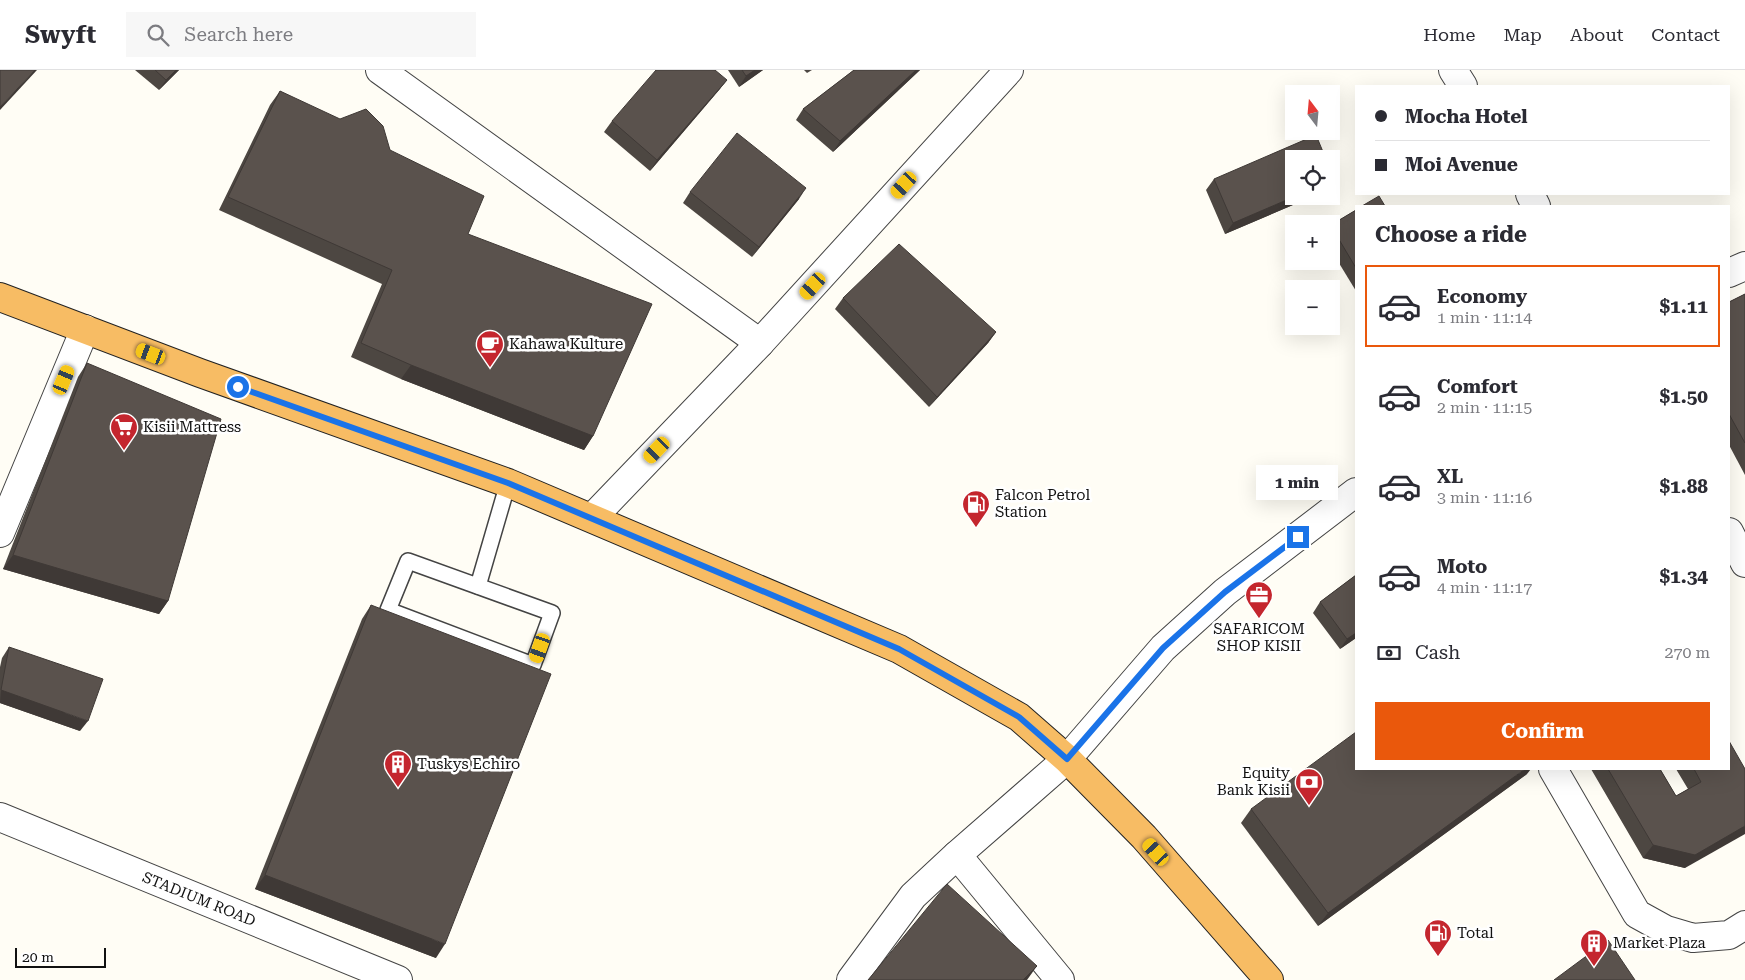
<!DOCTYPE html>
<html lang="en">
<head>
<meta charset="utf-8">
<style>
  :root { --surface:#fff; --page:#f7f7f7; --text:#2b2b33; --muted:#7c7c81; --line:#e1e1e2; --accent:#ea580c }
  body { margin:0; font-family:"Roboto Serif",serif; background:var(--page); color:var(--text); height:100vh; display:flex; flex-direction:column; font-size:19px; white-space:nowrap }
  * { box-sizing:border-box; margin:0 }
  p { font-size:16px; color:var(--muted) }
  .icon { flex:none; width:28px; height:28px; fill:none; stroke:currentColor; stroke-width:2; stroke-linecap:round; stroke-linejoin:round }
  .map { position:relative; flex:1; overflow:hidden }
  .side { position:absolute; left:1355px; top:135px; width:375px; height:565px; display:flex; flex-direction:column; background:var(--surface); border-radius:0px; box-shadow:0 5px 20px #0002 }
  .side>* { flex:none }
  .top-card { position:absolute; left:1355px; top:15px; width:375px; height:110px; border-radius:0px; box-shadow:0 5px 20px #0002; display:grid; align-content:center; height:110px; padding:0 20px; background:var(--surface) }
  .needle { width:32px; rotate:344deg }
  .controls { position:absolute; left:1285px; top:15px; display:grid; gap:10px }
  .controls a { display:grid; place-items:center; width:55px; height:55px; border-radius:0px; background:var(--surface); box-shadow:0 5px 20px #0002; font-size:25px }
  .scale { position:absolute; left:15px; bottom:12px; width:91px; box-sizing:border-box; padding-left:5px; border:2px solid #111; border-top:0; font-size:14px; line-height:18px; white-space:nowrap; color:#111; -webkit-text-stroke:4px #fff; paint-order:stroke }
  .end { position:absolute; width:22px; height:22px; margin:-11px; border:6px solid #1a73e8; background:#fff; box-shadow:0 0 0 2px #fff }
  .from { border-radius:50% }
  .bubble { position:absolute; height:35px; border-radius:0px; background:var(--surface); box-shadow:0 5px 20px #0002; font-size:16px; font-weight:700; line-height:35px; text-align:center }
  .car { position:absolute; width:15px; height:30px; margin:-15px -8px; border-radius:6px; box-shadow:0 0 4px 1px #0007; background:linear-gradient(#f5c518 24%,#345 0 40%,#f5c518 0 76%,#345 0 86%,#f5c518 0) }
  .top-card b { display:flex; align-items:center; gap:18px; height:48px; font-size:19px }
  .top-card b+b { border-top:1px solid var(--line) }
  .top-card i { width:12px; height:12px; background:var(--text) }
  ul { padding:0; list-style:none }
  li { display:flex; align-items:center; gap:15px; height:82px; margin:0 10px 8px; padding:0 10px; border:2px solid transparent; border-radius:0px }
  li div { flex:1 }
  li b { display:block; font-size:19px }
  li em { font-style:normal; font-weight:700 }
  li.active { border-color:var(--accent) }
  li>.icon { width:45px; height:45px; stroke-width:1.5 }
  h2 { padding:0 20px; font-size:22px; line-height:60px }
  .pay { display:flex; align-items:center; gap:12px; height:55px; padding:0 20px; font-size:19px }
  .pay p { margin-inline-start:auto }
  .button { display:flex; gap:10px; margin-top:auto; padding:10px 20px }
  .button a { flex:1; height:58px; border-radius:0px; background:var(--accent); color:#fff; font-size:20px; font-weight:700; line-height:58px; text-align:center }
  header { display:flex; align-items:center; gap:30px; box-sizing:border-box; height:70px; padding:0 25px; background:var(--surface); border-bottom:1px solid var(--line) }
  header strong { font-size:24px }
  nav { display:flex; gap:28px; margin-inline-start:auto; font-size:18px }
  .search { width:350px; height:45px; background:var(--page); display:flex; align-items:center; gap:12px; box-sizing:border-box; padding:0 18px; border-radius:0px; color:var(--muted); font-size:19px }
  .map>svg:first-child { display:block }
</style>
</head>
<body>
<header>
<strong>Swyft</strong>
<div class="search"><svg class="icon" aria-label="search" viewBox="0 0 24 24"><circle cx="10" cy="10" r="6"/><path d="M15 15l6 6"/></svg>Search here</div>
<nav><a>Home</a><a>Map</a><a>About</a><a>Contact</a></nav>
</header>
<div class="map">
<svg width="1745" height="910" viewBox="0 0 1745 910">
  <rect width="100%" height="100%" fill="#fffdf5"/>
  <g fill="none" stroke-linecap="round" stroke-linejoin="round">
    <g stroke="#444" stroke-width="18">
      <g id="service">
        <path d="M408,491L552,543L533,595L388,540Z"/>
        <path d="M478,516L508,413"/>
      </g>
    </g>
    <g stroke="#444" stroke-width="30">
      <g id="minor">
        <path d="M380,0L760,273"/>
        <path d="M1729,203L1745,196"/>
        <path d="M593,447L760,273L1009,0"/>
        <path d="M0,463L85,259"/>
        <path d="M1553,699L1637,844L1666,860L1693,868L1729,865L1745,855"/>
        <path d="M0,747L398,910"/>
        <path d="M957,785L1060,910"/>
        <path d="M851,910L913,826L957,785L1067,689L1163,578L1225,522L1356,422"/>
      </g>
    </g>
    <g stroke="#444" stroke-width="30">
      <g id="tertiary">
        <path d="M1453,0L1463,16"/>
        <path d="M1530,124L1536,136"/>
        <path d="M1729,462L1745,493"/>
      </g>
    </g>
    <g stroke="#222" stroke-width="30">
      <path id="trunk" d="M0,227L200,303L508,413L899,579L1019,647L1067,689L1144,767L1269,910"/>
    </g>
    <use href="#service" stroke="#fff" stroke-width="15"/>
    <use href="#minor" stroke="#fff" stroke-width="28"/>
    <use href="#tertiary" stroke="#fff" stroke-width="28"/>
    <use href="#trunk" stroke="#f7bc64" stroke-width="28"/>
  </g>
  <g fill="#4d4742">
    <path d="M135,0H179L159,20Z"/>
    <path d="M728,0H763L739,17Z"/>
    <path d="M804,0H812L807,3Z"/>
    <path d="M854,0H920L833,82L796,50L803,39Z"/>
    <path d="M727,10L719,20L650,101L604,62L612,51Z"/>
    <path d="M280,21L390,80L468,164L593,366L584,380L401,309L351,287L382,214L219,140L270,35Z"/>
    <path d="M1214,109L1294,126H1314L1225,164L1206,120Z"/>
    <path d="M690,122L799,129L752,187L683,133Z"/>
    <path d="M1356,140V221L1331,180V155Z"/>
    <path d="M1745,224V405L1729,375V232Z"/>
    <path d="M843,228L996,262L988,273L929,337L835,239Z"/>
    <path d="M87,293L168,531L159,544L3,499L78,307Z"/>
    <path d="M1356,505V568L1340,579L1313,543L1320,532Z"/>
    <path d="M371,535L436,888L255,819L362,549Z"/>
    <path d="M9,577L80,661L0,633V597L2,588Z"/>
    <path d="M1591,699H1660L1676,726L1688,719L1676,699H1729L1685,798L1643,788Z"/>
    <path d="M1527,704L1318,856L1241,753L1251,739Z"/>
  </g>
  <g fill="#3f3936">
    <path d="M35,0H37L0,40V37Z"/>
    <path d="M176,0H179L159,20L166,10Z"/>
    <path d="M755,0H763L739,17L746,6Z"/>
    <path d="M916,0H920L833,82L840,71Z"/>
    <path d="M727,10L719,20L650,101L657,90Z"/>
    <path d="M806,118L799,129L752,187L759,177Z"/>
    <path d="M1296,126H1314L1225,164L1233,153Z"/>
    <path d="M996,262L988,273L929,337L937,327Z"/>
    <path d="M411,295L593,366L584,380L401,309Z"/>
    <path d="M13,485L168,531L159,544L3,499Z"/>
    <path d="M1356,563V568L1340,579L1347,569Z"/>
    <path d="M1,620L88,651L80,661L0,633Z"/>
    <path d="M1525,699H1531L1527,704L1318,856L1328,843Z"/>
    <path d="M1745,756V764L1685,798L1643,788L1653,775Z"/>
    <path d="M265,805L445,874L436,888L255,819Z"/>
    <path d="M1037,896L1027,910H1023Z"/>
  </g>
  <g fill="#5a524d" stroke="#3f3936">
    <path d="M0,0H35L0,37Z"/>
    <path d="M155,0H176L166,10Z"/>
    <path d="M656,0H715L727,10L657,90L612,51Z"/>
    <path d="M742,0H755L746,6Z"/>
    <path d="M854,0H916L840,71L803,39Z"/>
    <path d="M280,21L340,49L366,39L383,56L390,80L484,126L468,164L652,234L593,366L411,295L361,273L392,200L228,127Z"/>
    <path d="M737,63L806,118L759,177L690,122Z"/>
    <path d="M1316,65L1326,89H1294V126H1296L1233,153L1214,109Z"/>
    <path d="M1331,101L1335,110L1331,111Z"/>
    <path d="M1379,126L1385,136H1362Z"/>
    <path d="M1356,140V198L1331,156V155Z"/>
    <path d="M899,174L996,262L937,327L843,228Z"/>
    <path d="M1745,224V373L1729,344V232Z"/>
    <path d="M87,293L221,349L168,531L13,485Z"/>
    <path d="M1356,505V563L1347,569L1320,532Z"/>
    <path d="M371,535L551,604L445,874L265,805Z"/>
    <path d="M9,577L103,609L88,651L1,620Z"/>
    <path d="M1356,662V699H1525L1328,843L1251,739Z"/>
    <path d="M1729,671L1745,699V756L1695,785L1653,775L1608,699H1660L1676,726L1701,712L1694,699H1729Z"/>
    <path d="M947,814L1037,896L1023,910H868Z"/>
    <path d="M1608,870L1635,910H1554Z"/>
  </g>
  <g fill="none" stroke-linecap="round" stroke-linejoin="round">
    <path stroke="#1a73e8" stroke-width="6" d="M238,317L508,413L899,579L1019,647L1067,689L1163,578L1225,522L1298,467"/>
  </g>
  <defs>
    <g id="cafe-pin" transform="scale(1.4375)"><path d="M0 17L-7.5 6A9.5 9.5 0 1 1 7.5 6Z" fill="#c4262e" stroke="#fff"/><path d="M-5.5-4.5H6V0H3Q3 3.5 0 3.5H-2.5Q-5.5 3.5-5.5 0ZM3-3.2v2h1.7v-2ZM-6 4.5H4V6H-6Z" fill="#fff"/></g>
    <g id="supermarket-pin" transform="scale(1.4375)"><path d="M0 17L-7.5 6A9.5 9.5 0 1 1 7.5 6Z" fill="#c4262e" stroke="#fff"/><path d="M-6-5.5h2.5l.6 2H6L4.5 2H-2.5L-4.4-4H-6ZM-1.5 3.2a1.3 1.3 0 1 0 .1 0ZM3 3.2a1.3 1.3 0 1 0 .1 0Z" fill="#fff"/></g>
    <g id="fuel-pin" transform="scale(1.4375)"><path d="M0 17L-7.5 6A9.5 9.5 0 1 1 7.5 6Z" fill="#c4262e" stroke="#fff"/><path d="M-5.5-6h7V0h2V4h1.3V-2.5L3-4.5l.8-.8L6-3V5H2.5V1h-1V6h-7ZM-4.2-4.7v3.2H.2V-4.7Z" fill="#fff"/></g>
    <g id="office-pin" transform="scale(1.4375)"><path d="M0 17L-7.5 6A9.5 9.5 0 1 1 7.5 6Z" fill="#c4262e" stroke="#fff"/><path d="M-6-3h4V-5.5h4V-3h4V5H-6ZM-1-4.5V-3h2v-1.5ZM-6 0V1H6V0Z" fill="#fff"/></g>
    <g id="building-pin" transform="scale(1.4375)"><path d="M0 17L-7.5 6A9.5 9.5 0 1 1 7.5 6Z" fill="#c4262e" stroke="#fff"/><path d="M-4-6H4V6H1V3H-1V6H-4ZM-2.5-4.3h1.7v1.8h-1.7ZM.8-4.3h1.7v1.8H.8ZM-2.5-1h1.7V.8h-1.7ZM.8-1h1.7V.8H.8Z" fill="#fff"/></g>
    <g id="bank-pin" transform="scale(1.4375)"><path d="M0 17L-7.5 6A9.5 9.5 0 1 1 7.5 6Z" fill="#c4262e" stroke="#fff"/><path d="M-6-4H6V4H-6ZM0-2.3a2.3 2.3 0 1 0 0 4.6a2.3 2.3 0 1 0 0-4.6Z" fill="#fff"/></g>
  </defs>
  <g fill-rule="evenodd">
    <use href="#cafe-pin" x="490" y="274"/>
    <use href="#supermarket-pin" x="124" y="357"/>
    <use href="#fuel-pin" x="976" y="434"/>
    <use href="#office-pin" x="1259" y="525"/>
    <use href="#building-pin" x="398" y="694"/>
    <use href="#bank-pin" x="1309" y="712"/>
    <use href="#fuel-pin" x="1438" y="863"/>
    <use href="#building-pin" x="1594" y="873"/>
  </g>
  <g text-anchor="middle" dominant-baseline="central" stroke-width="5" stroke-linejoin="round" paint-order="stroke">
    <g font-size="15" fill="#111" stroke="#fff" text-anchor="start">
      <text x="509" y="274">Kahawa Kulture</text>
      <text x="143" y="357">Kisii Mattress</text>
      <text x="995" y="425">Falcon Petrol<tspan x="995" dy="17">Station</tspan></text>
      <text x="1259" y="559" text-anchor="middle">SAFARICOM<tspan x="1259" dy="17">SHOP KISII</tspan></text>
      <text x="417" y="694">Tuskys Echiro</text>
      <text x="1290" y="703" text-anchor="end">Equity<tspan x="1290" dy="17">Bank Kisii</tspan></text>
      <text x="1457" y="863">Total</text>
      <text x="1613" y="873">Market Plaza</text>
    </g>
    <g font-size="15" fill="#111" stroke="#fff">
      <text transform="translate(199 829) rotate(22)">STADIUM ROAD</text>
    </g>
  </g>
</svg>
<div class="controls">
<a><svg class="needle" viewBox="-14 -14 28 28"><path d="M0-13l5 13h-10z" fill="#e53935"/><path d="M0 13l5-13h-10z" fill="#7c7c81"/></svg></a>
<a><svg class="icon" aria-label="locate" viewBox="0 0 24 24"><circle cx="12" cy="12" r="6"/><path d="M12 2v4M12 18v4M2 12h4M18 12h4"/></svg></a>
<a>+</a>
<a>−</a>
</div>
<div class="scale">20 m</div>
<i class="end from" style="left:238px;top:317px"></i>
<i class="end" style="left:1298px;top:467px"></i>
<div class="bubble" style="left:1256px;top:395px;width:82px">1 min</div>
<i class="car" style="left:904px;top:115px;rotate:222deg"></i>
<i class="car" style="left:813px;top:216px;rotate:222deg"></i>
<i class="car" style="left:151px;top:284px;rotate:291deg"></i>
<i class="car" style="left:64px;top:310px;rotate:23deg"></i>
<i class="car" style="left:657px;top:380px;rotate:224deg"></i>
<i class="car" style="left:540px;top:578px;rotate:199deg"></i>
<i class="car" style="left:1156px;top:782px;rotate:318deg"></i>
<div class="top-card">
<b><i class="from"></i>Mocha Hotel</b>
<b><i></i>Moi Avenue</b>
</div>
<section class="side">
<h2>Choose a ride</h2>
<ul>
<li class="active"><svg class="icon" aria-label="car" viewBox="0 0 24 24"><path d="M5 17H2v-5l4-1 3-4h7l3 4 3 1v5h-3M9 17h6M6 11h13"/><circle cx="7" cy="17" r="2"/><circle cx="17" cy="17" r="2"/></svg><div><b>Economy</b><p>1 min · 11:14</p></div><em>$1.11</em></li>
<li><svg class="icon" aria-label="car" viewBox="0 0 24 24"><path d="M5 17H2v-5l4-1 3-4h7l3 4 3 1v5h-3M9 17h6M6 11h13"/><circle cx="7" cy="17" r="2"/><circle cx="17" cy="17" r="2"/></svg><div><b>Comfort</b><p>2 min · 11:15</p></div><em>$1.50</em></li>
<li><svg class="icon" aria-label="car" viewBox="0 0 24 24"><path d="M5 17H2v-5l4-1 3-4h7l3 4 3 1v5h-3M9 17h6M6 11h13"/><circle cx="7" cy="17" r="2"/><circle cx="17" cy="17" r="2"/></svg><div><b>XL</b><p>3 min · 11:16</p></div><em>$1.88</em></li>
<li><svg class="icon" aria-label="car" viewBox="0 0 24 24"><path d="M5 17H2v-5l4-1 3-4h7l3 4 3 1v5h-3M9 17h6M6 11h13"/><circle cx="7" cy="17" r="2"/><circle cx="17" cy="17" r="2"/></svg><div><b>Moto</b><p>4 min · 11:17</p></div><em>$1.34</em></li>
</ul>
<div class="pay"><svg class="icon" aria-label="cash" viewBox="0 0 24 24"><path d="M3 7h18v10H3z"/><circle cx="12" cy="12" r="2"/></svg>Cash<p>270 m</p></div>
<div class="button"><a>Confirm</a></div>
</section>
</div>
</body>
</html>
